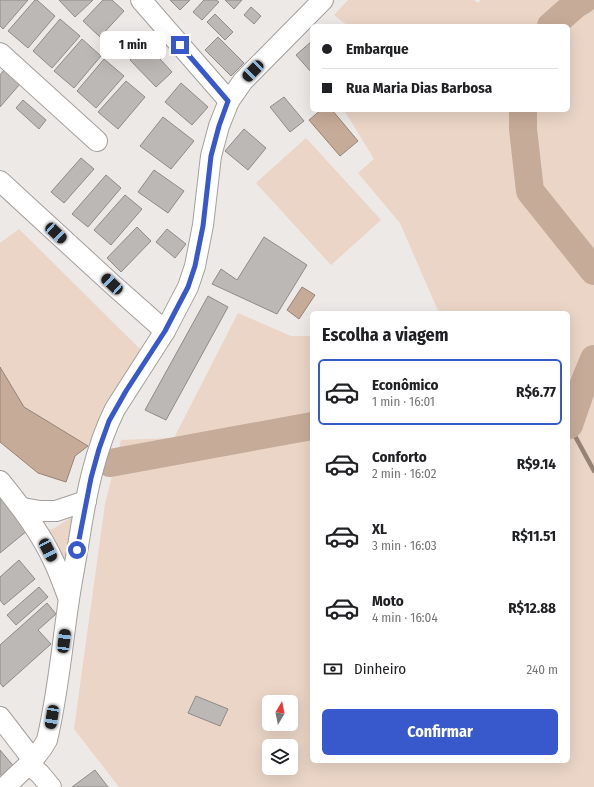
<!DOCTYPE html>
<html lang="pt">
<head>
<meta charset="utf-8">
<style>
  :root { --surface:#fff; --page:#f6f6f6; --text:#202124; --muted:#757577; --line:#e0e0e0; --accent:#3859cb }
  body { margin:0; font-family:"Fira Sans Condensed",sans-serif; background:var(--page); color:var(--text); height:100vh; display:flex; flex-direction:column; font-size:15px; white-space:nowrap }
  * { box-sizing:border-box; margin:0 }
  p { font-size:13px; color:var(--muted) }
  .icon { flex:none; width:22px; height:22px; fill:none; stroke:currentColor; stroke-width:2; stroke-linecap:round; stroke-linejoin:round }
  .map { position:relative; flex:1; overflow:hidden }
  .panel { position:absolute; left:310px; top:311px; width:260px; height:452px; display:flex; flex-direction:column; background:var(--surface); border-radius:6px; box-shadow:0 4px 16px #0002 }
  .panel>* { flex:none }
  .top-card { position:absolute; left:310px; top:24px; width:260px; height:88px; border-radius:6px; box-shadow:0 4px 16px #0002; display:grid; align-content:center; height:88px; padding:0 12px; background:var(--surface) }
  .needle { width:26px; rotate:10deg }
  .controls { position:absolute; left:262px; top:695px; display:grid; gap:8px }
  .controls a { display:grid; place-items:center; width:36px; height:36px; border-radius:6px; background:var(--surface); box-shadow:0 4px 16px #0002; font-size:20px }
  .end { position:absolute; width:18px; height:18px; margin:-9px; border:5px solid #3859cb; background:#fff; box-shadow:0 0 0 2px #fff }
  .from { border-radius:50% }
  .bubble { position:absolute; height:28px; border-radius:6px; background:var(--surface); box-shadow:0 4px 16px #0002; font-size:13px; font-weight:700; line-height:28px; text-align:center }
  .car { position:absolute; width:12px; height:24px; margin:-12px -6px; border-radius:5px; box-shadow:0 0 3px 1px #0007; background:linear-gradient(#222 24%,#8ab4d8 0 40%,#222 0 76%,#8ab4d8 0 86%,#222 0) }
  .top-card b { display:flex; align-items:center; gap:14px; height:38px; font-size:15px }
  .top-card b+b { border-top:1px solid var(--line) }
  .top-card i { width:10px; height:10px; background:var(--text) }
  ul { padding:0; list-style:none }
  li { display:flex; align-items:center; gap:12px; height:66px; margin:0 8px 6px; padding:0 4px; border:2px solid transparent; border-radius:6px }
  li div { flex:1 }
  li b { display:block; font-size:15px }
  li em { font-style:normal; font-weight:700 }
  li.on { border-color:var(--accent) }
  li>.icon { width:36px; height:36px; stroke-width:1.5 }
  h2 { padding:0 12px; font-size:18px; line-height:48px }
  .pay { display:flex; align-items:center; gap:10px; height:44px; padding:0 12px; font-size:15px }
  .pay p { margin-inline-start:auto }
  .cta { display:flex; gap:8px; margin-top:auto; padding:8px 12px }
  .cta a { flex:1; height:46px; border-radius:6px; background:var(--accent); color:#fff; font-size:16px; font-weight:700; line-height:46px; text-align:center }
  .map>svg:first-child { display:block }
</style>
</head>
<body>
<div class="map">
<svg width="594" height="787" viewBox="0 0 594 787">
  <rect width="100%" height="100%" fill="#ede9e6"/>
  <g fill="#ead5c6" fill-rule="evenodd">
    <path d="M348,0H474L478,3L481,0H594V787H119L74,729L105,504L121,440L174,438L238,313L291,336H312V761H568V313H439L400,223L358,173L374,159L344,110H568V26H348L334,15ZM269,702H291V724H269ZM269,746H291V768H269Z"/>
    <path d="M306,138L381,220L331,265L256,183Z"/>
    <path d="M19,229L147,356L97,423L88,446L24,407L0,367V243Z"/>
    <path d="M78,513L67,572L45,529H53Z"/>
  </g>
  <g fill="#c6ab98" stroke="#978376">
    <path d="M321,110H332L358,141L340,156L309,120Z"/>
    <path d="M302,287L315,295L299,319L287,310Z"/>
    <path d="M0,367L24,407L88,446L75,456L66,482L38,473L0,442Z"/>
  </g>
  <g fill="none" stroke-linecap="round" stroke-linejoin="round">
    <g stroke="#978376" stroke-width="4.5">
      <path d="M576,4L578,0"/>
      <path d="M569,425L594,471"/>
    </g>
    <g stroke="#c6ab98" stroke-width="28">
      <path d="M551,26L576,4L583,0"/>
      <path d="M523,110V129L530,191L594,271"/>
      <path d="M568,425H569L580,393L594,359"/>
      <path d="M110,463L312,426"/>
    </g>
  </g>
  <g fill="#bcb8b5" stroke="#8e8b88">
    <path d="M0,0H28L3,29L0,26Z"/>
    <path d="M35,0H37L55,16L28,48L8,31Z"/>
    <path d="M59,0H93L75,17Z"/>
    <path d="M103,0H112L124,11L100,37L83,21Z"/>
    <path d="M170,0H190L180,10Z"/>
    <path d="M204,0H216L219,2L202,20L193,12Z"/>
    <path d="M225,0H242L234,9Z"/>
    <path d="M251,7L261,16L254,24L244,15Z"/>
    <path d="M215,14L233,32L225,40L207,22Z"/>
    <path d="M60,19L80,36L52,68L33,51Z"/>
    <path d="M218,37L244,63L231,76L205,50Z"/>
    <path d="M82,39L101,56L74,88L54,71Z"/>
    <path d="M312,41V73L296,55Z"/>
    <path d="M146,44L172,72L156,87L130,60Z"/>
    <path d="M104,59L124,76L96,108L77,91Z"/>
    <path d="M4,70L20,84L0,107V75Z"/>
    <path d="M126,81L145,97L118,129L98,112Z"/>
    <path d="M181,83L208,107L192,125L165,102Z"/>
    <path d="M284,97L304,121L290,132L270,107Z"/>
    <path d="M23,100L46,120L39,129L16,108Z"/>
    <path d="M163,117L194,141L171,169L140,146Z"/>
    <path d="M244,129L266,148L248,170L225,151Z"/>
    <path d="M81,158L94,169L64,203L51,192Z"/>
    <path d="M154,170L184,191L168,213L138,192Z"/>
    <path d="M106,175L121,188L88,227L72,214Z"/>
    <path d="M125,195L142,209L111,245L94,230Z"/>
    <path d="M137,227L151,241L121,272L107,258Z"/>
    <path d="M167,229L186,244L175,258L156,242Z"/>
    <path d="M264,237L307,265L277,314L212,284L221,269L237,280Z"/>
    <path d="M208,296L228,307L166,420L145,410Z"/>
    <path d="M0,497L28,530L0,553Z"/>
    <path d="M19,560L35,579L4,605L0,600V577Z"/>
    <path d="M39,587L48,597L16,625L7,615Z"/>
    <path d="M47,603L56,614L38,630L51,644L3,687L0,683V645Z"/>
    <path d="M196,696L228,709L220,726L188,713Z"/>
    <path d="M0,750L16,769L4,779L0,774Z"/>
    <path d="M95,770L108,787H72Z"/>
  </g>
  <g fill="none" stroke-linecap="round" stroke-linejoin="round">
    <g stroke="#a39f9d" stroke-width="22">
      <g id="minor">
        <path d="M141,0L229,101"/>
        <path d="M0,53L97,141"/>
        <path d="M0,181L112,284L165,331"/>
        <path d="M0,481C21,507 41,533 55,564C60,575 64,587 69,599"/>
        <path d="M23,508L40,511H56L86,501"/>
        <path d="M0,717L33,760"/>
        <path d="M29,764L40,774L51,787"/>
        <path d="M5,787C20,772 37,759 47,740C58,694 62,646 69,599C72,579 76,559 79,540C86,495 95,449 115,409L165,331L188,287L195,266L203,225L211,156L219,126L229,101L243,81L323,0"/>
      </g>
    </g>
    <use href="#minor" stroke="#fff" stroke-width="20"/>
  </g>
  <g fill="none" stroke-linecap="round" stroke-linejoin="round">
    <path stroke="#3859cb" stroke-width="5" d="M77,550L91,478L99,449L109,421L126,391L165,331L188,287L195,266L203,226L211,156L219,126L228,101L180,45"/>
  </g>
</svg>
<div class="controls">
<a><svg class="needle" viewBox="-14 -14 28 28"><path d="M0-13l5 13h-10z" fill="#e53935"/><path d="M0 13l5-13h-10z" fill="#757577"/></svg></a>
<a><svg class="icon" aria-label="layers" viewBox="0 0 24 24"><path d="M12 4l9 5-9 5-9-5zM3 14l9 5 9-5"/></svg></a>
</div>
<i class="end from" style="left:77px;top:550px"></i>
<i class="end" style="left:180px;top:45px"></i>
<div class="bubble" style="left:100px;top:31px;width:66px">1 min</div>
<i class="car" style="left:253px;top:71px;rotate:224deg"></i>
<i class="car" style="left:56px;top:233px;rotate:133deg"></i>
<i class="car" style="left:112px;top:284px;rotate:313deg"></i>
<i class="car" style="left:48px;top:550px;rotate:153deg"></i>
<i class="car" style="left:64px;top:641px;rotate:7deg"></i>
<i class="car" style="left:52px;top:717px;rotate:189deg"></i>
<div class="top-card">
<b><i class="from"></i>Embarque</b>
<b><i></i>Rua Maria Dias Barbosa</b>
</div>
<section class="panel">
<h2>Escolha a viagem</h2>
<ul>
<li class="on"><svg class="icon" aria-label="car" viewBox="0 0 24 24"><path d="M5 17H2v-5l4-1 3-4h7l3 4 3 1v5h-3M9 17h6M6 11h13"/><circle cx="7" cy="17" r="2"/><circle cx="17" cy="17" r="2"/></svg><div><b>Econômico</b><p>1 min · 16:01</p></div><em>R$6.77</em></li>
<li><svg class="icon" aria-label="car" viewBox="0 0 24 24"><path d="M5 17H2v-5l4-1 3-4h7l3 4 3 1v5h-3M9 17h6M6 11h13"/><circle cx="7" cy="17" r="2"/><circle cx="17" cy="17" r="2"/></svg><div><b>Conforto</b><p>2 min · 16:02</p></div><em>R$9.14</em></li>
<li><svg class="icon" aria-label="car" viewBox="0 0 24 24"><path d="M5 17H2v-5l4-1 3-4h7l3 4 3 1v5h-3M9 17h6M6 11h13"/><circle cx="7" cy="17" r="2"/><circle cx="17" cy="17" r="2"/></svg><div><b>XL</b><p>3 min · 16:03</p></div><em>R$11.51</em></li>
<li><svg class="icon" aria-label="car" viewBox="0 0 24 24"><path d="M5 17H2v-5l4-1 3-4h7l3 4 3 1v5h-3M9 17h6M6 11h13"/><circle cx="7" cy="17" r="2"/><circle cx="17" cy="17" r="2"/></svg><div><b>Moto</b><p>4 min · 16:04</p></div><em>R$12.88</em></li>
</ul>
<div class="pay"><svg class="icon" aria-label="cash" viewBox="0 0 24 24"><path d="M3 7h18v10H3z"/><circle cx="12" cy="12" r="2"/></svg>Dinheiro<p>240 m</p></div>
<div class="cta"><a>Confirmar</a></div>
</section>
</div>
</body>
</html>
